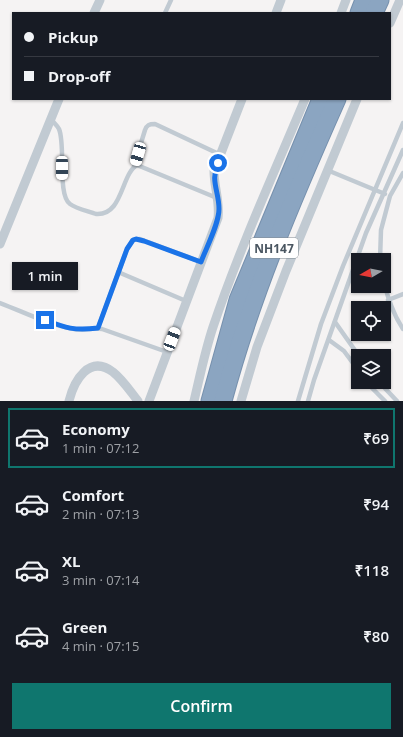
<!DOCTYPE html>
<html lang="en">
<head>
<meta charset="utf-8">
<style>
  :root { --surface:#171b24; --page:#242831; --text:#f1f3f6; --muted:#9ea1a6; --line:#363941; --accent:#0f766e }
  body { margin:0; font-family:"Open Sans",sans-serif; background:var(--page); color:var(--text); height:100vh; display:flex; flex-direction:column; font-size:15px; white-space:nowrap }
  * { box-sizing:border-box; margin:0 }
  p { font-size:13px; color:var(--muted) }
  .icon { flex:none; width:22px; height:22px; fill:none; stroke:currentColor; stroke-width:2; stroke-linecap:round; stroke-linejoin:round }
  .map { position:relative; height:401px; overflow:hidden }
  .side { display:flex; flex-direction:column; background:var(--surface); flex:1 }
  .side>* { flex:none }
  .top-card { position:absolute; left:12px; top:12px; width:379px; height:88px; border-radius:0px; box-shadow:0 1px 3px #0004; display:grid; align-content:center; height:88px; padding:0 12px; background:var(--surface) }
  .needle { width:26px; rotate:260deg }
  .buttons { position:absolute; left:351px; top:253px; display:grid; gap:8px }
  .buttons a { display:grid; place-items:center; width:40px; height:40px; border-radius:0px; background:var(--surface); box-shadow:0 1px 3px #0004; font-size:20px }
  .end { position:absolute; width:18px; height:18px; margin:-9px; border:5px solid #1a73e8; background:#fff; box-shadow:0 0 0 2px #fff }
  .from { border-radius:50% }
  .bubble { position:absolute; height:28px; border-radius:0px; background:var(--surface); box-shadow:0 1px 3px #0004; font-size:13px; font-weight:600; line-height:28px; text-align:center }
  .car { position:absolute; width:12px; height:24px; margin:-12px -6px; border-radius:5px; box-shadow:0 0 3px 1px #0007; background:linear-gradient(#fff 24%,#345 0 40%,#fff 0 76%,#345 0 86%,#fff 0) }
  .top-card b { display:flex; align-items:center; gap:14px; height:38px; font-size:15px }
  .top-card b+b { border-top:1px solid var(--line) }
  .top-card i { width:10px; height:10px; background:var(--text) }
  ul { padding:7px 0 0; list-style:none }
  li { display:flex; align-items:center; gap:12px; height:60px; margin:0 8px 6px; padding:0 4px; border:2px solid transparent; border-radius:0px }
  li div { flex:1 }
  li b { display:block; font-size:15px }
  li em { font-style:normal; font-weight:600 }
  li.active { border-color:var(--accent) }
  li>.icon { width:36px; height:36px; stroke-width:1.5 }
  .primary-button { display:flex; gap:8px; margin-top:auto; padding:8px 12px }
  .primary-button a { flex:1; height:46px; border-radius:0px; background:var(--accent); color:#fff; font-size:16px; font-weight:600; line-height:46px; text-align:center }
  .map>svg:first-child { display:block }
</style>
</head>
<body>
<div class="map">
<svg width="403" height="401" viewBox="0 0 403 401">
  <rect width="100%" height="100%" fill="#f5f3f3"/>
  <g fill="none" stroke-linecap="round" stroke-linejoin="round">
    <g stroke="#7690ad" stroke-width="19">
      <g id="highway">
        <path d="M359,13L364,0"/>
        <path d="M374,13L380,0"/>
        <path d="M210,401L238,300L321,99"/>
        <path d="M223,401C251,296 293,198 337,99"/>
      </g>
    </g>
    <g stroke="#c1cad2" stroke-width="4.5">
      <path d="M165,13L171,0"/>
      <path d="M51,119C53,122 57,125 59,129C66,145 57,195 70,204C77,209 88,211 96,214C123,216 121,174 137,165L217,198"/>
      <path d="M134,166L145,130C147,125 149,124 155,124L221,155"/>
      <path d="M327,170L385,194"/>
      <path d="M380,260L381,230L390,196L403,173"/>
      <path d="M118,272L186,301"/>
      <path d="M384,282C388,299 393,314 403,329"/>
      <path d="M388,300L403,294"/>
      <path d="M0,303C24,312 49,325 74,329C84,331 93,327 102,329L167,352"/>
      <path d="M335,322L359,356"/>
      <path d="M98,328L127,249L133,240L140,239L201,262"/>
      <path d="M329,340L344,351L358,370"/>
      <path d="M366,382L385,401"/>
      <path d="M379,382L397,401"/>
      <path d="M298,401L321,324L343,266L403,123"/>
      <path d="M308,401L314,380L366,233L403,150"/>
    </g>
    <g stroke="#c1cad2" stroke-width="9">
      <path d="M94,13L100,0"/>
      <path d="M276,13L281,0"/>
      <path d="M341,13L346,0"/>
      <path d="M390,23L400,0"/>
      <path d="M0,244L59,99"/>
      <path d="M69,401C74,381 89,354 113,372C123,380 130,391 138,401"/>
      <path d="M149,401L218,218C220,201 214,187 214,171L242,99"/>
      <path d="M194,401C200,376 205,351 213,327C239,250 273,175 305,99"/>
      <path d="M241,401L257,347L286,271L357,99"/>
    </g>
    <use href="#highway" stroke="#8ba5c1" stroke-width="17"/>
  </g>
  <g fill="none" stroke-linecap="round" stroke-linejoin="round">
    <path stroke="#1a73e8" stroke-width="5" d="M45,320C66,328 74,331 98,328L127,249L133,240L136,239L144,241L201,262C206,248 219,224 219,209C219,191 210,181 218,163"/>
  </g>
  <g text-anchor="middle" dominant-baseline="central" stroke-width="3" stroke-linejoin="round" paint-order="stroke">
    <rect fill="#fff" stroke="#808990" stroke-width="1" x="250" y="238" width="48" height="20" rx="3"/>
    <g font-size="12" font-weight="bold" fill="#4a5661">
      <text x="274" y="248">NH147</text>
    </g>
  </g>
</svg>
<div class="buttons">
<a><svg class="needle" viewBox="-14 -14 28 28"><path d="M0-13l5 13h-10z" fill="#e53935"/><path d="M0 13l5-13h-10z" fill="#9ea1a6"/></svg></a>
<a><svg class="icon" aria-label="locate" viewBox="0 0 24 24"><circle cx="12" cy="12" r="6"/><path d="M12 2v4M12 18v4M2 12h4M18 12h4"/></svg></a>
<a><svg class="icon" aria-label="layers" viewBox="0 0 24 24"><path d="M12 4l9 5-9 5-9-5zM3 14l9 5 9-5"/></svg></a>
</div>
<i class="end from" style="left:218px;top:163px"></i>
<i class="end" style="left:45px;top:320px"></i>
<div class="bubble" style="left:12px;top:262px;width:66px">1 min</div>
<i class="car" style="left:138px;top:154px;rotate:196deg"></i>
<i class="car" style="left:62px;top:168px;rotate:180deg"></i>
<i class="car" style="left:172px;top:339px;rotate:21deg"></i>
<div class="top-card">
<b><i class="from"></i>Pickup</b>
<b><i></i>Drop-off</b>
</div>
</div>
<section class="side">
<ul>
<li class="active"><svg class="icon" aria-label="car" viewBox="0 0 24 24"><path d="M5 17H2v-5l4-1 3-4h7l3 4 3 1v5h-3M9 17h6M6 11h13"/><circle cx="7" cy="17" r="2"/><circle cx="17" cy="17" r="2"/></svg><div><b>Economy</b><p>1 min · 07:12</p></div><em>₹69</em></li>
<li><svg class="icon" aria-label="car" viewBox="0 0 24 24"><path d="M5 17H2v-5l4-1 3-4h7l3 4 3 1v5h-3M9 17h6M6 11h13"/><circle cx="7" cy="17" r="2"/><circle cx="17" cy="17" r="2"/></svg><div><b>Comfort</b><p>2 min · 07:13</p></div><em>₹94</em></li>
<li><svg class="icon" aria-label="car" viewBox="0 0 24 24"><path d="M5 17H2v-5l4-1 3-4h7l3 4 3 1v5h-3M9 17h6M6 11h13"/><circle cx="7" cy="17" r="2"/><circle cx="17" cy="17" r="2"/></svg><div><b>XL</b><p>3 min · 07:14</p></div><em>₹118</em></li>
<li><svg class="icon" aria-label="car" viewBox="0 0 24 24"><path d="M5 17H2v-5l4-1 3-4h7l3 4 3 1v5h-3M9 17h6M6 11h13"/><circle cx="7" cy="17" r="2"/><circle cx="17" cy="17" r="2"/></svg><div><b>Green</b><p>4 min · 07:15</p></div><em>₹80</em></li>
</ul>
<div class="primary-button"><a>Confirm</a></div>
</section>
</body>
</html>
